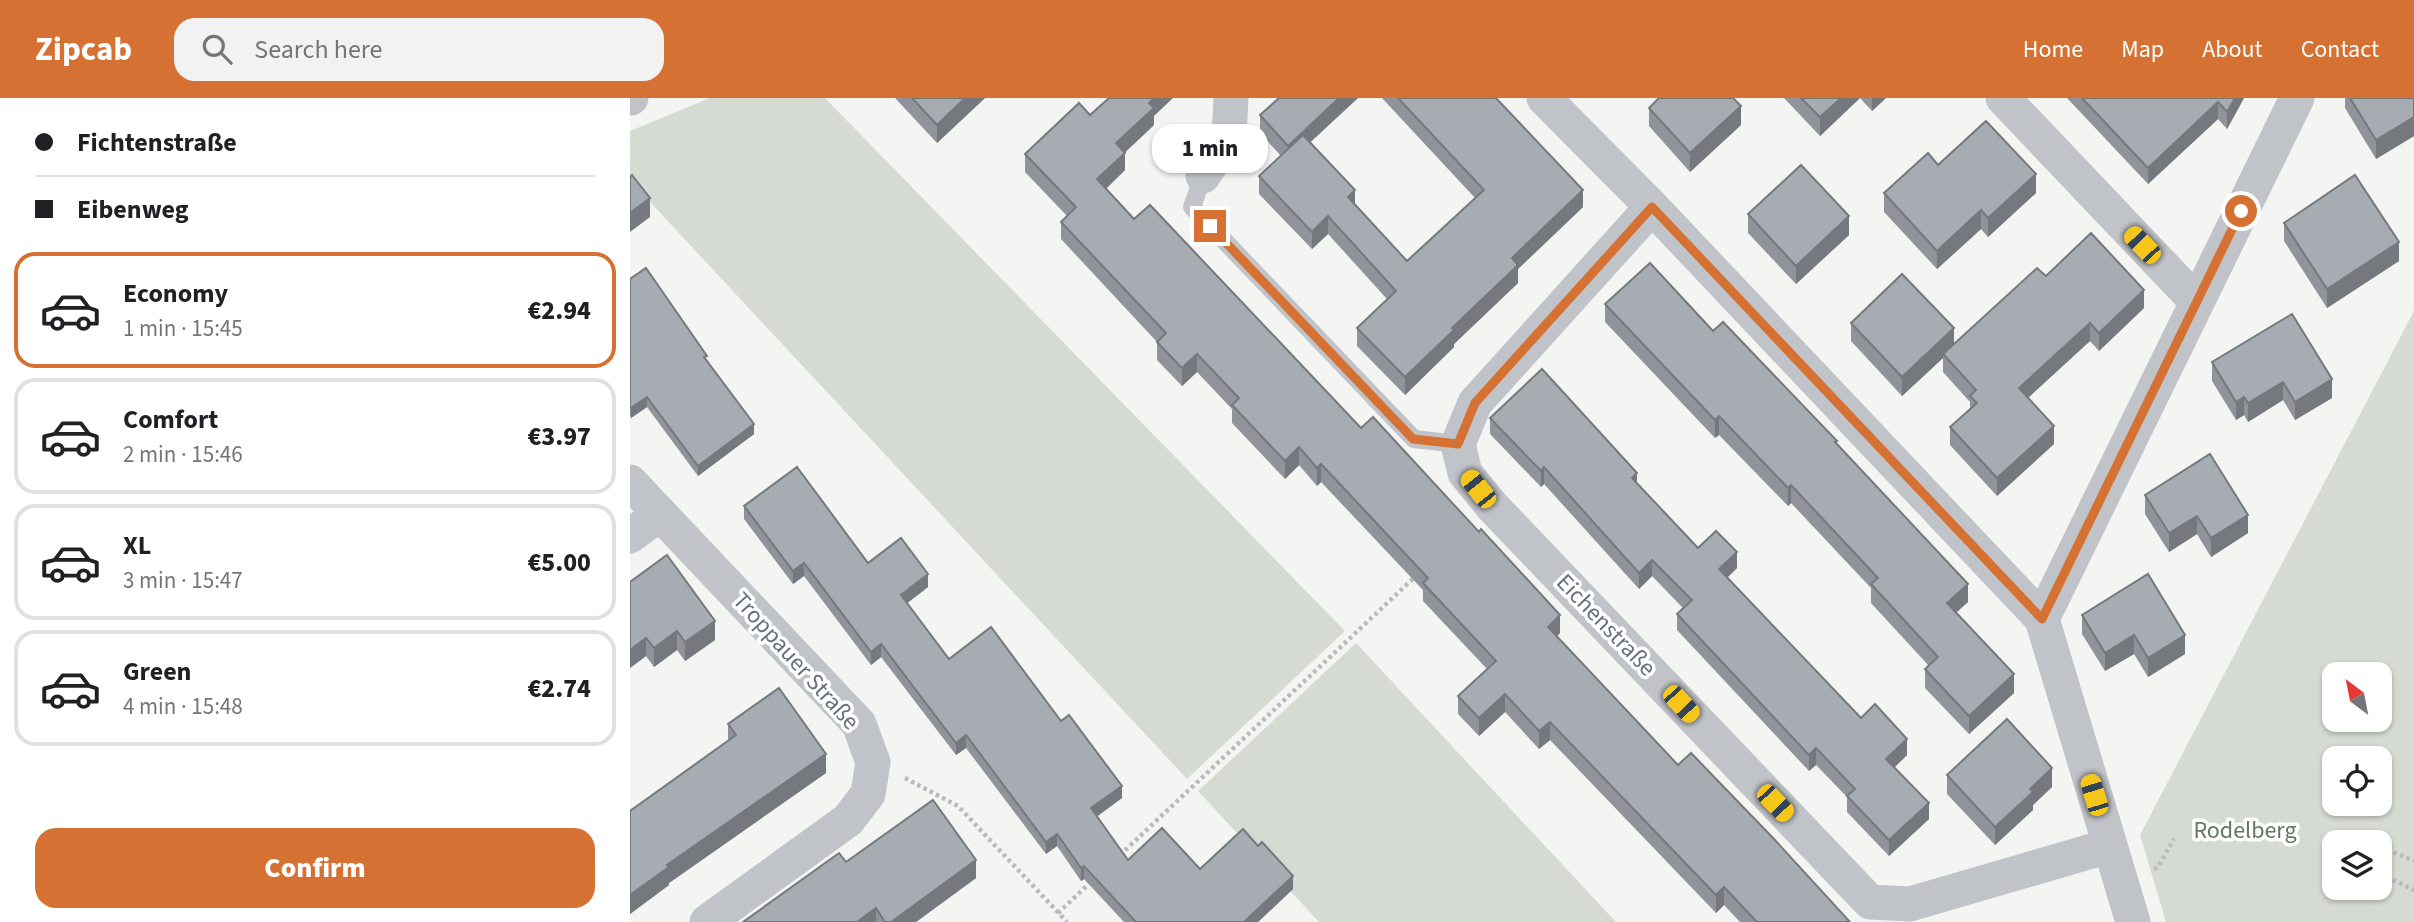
<!DOCTYPE html>
<html lang="en">
<head>
<meta charset="utf-8">
<style>
  :root { --surface:#fff; --page:#f2f2f2; --text:#202124; --muted:#757577; --line:#e0e0e0; --accent:#d57132 }
  body { margin:0; font-family:"Source Sans 3",sans-serif; background:var(--page); color:var(--text); height:100vh; display:flex; flex-direction:column; font-size:26px; white-space:nowrap }
  * { box-sizing:border-box; margin:0 }
  p { font-size:23px; color:var(--muted) }
  .icon { flex:none; width:38px; height:38px; fill:none; stroke:currentColor; stroke-width:2; stroke-linecap:round; stroke-linejoin:round }
  .map { position:relative; flex:1; overflow:hidden }
  .sheet { display:flex; flex-direction:column; background:var(--surface); width:630px }
  .sheet>* { flex:none }
  .guide { display:grid; align-content:center; height:154px; padding:0 35px; background:var(--surface) }
  .needle { width:46px; rotate:328deg }
  .controls { position:absolute; left:1692px; top:564px; display:grid; gap:14px }
  .controls a { display:grid; place-items:center; width:70px; height:70px; border-radius:14px; background:var(--surface); box-shadow:0 2px 5px #0004; font-size:35px }
  .end { position:absolute; width:32px; height:32px; margin:-16px; border:9px solid #d57132; background:#fff; box-shadow:0 0 0 4px #fff }
  .from { border-radius:50% }
  .bubble { position:absolute; height:49px; border-radius:21px; background:var(--surface); box-shadow:0 2px 5px #0004; font-size:23px; font-weight:800; line-height:49px; text-align:center }
  .car { position:absolute; width:21px; height:42px; margin:-21px -10px; border-radius:9px; box-shadow:0 0 5px 2px #0007; background:linear-gradient(#f5c518 24%,#345 0 40%,#f5c518 0 76%,#345 0 86%,#f5c518 0) }
  .guide b { display:flex; align-items:center; gap:24px; height:66px; font-size:26px }
  .guide b+b { border-top:2px solid var(--line) }
  .guide i { width:18px; height:18px; background:var(--text) }
  ul { padding:0; list-style:none }
  li { display:flex; align-items:center; gap:21px; height:116px; margin:0 14px 10px; padding:0 21px; border:4px solid var(--line); border-radius:21px }
  li div { flex:1 }
  li b { display:block; font-size:26px }
  li em { font-style:normal; font-weight:800 }
  li.selected { border-color:var(--accent) }
  li>.icon { width:63px; height:63px; stroke-width:1.5 }
  .cta { display:flex; gap:14px; margin-top:auto; padding:14px 35px }
  .cta a { flex:1; height:80px; border-radius:21px; background:var(--accent); color:#fff; font-size:28px; font-weight:800; line-height:80px; text-align:center }
  header { display:flex; align-items:center; gap:42px; box-sizing:border-box; height:98px; padding:0 35px; background:var(--accent); color:#fff }
  header strong { font-size:33px }
  nav { display:flex; gap:38px; margin-inline-start:auto; font-size:24px }
  .search { width:490px; height:63px; background:var(--page); display:flex; align-items:center; gap:18px; box-sizing:border-box; padding:0 24px; border-radius:21px; color:var(--muted); font-size:26px }
  main { display:flex; flex:1; min-height:0 }
  .map>svg:first-child { display:block }
</style>
</head>
<body>
<header>
<strong>Zipcab</strong>
<div class="search"><svg class="icon" aria-label="search" viewBox="0 0 24 24"><circle cx="10" cy="10" r="6"/><path d="M15 15l6 6"/></svg>Search here</div>
<nav><a>Home</a><a>Map</a><a>About</a><a>Contact</a></nav>
</header>
<main>
<section class="sheet">
<div class="guide">
<b><i class="from"></i>Fichtenstraße</b>
<b><i></i>Eibenweg</b>
</div>
<ul>
<li class="selected"><svg class="icon" aria-label="car" viewBox="0 0 24 24"><path d="M5 17H2v-5l4-1 3-4h7l3 4 3 1v5h-3M9 17h6M6 11h13"/><circle cx="7" cy="17" r="2"/><circle cx="17" cy="17" r="2"/></svg><div><b>Economy</b><p>1 min · 15:45</p></div><em>€2.94</em></li>
<li><svg class="icon" aria-label="car" viewBox="0 0 24 24"><path d="M5 17H2v-5l4-1 3-4h7l3 4 3 1v5h-3M9 17h6M6 11h13"/><circle cx="7" cy="17" r="2"/><circle cx="17" cy="17" r="2"/></svg><div><b>Comfort</b><p>2 min · 15:46</p></div><em>€3.97</em></li>
<li><svg class="icon" aria-label="car" viewBox="0 0 24 24"><path d="M5 17H2v-5l4-1 3-4h7l3 4 3 1v5h-3M9 17h6M6 11h13"/><circle cx="7" cy="17" r="2"/><circle cx="17" cy="17" r="2"/></svg><div><b>XL</b><p>3 min · 15:47</p></div><em>€5.00</em></li>
<li><svg class="icon" aria-label="car" viewBox="0 0 24 24"><path d="M5 17H2v-5l4-1 3-4h7l3 4 3 1v5h-3M9 17h6M6 11h13"/><circle cx="7" cy="17" r="2"/><circle cx="17" cy="17" r="2"/></svg><div><b>Green</b><p>4 min · 15:48</p></div><em>€2.74</em></li>
</ul>
<div class="cta"><a>Confirm</a></div>
</section>
<div class="map">
<svg width="1784" height="824" viewBox="0 0 1784 824">
  <rect width="100%" height="100%" fill="#f4f5f2"/>
  <g fill="#d5dbd3" fill-rule="evenodd">
    <path d="M80,0H195L715,533L557,681L8,91L0,96V33Z"/>
    <path d="M1784,213V824H1536L1510,737ZM1704,576H1750V621H1704ZM1704,660H1750V705H1704ZM1704,744H1750V789H1704Z"/>
    <path d="M726,545L986,824H689L568,693Z"/>
  </g>
  <g fill="none" stroke-linecap="round" stroke-linejoin="round">
    <g stroke="#b8babd" stroke-width="4.5" stroke-dasharray="3.5 3.5" stroke-linecap="butt">
      <path d="M275,680L328,708L437,824"/>
      <path d="M1750,755L1761,753L1784,763"/>
      <path d="M490,757L787,477"/>
      <path d="M1524,771L1528,769L1544,741"/>
      <path d="M1750,776L1784,792"/>
      <path d="M428,815L461,784"/>
    </g>
    <path stroke="#c0c3c7" stroke-width="18" d="M573,78L562,109L784,341L828,346"/>
    <g stroke="#c0c3c7" stroke-width="35">
      <path d="M0,0H1"/>
      <path d="M914,0L1022,109L1412,521L1503,824"/>
      <path d="M1373,0L1566,203"/>
      <path d="M573,78L599,39L601,0"/>
      <path d="M1022,109L845,305L828,346L835,375L862,408L1240,804L1280,806L1479,748"/>
      <path d="M0,384L229,626L243,664L238,696L218,722L77,824"/>
      <path d="M0,438L30,416"/>
      <path d="M1412,521L1667,0"/>
    </g>
  </g>
  <g fill="#90949a">
    <path d="M265,0H355L307,45Z"/>
    <path d="M649,0H728L680,44L725,107L777,163L845,100L752,0H866L953,109L888,171V185L824,246V249L775,297L727,248V230L757,201L698,136L682,151L629,96V78L651,58L630,35V17Z"/>
    <path d="M1154,0H1256L1242,13L1230,0L1190,38Z"/>
    <path d="M1437,0H1614L1597,31L1588,21L1518,86Z"/>
    <path d="M1715,0H1784V38L1746,61L1715,10Z"/>
    <path d="M1019,10L1111,27L1060,74L1019,28Z"/>
    <path d="M460,17L524,18V27L495,54V72L476,91L504,121L731,330L930,535L927,538L1048,667L1220,824H1110L1094,807L1086,815L920,642L909,651L875,614L849,638L828,616V598L857,571L793,503V492L691,384L687,388L669,367L655,381L602,325V311L567,274L552,288L527,262V244L431,141V124L437,118L395,74V56Z"/>
    <path d="M1308,67L1406,95L1358,139L1351,131L1307,171L1254,114V95Z"/>
    <path d="M1118,116L1219,137L1166,186L1118,135Z"/>
    <path d="M1654,125L1769,163L1697,210L1654,143Z"/>
    <path d="M1416,178L1514,210L1469,253L1460,243L1398,300L1424,346L1367,398L1320,347V329L1340,311V304L1313,274V260L1272,298L1221,243V225L1324,246Z"/>
    <path d="M0,181L77,262L124,336L68,378L17,309L1,320L0,318Z"/>
    <path d="M975,206L1083,233L1207,346L1338,504L1326,514L1384,595L1339,636L1295,590V571L1299,568L1241,505V490L1161,405L1158,408L1089,337L1085,340L975,224Z"/>
    <path d="M1662,216L1702,300L1665,322L1653,302L1618,324L1614,317L1606,322L1582,283V264Z"/>
    <path d="M860,320L1007,385L1068,450L1107,470L1097,480L1231,620L1277,657L1265,669L1299,721L1259,758L1217,714V699L1186,667L1179,673L1047,532V516L1053,510L1022,478L1009,491L914,386L911,389L860,336Z"/>
    <path d="M1515,397L1618,435L1581,459L1567,436L1539,454L1515,416Z"/>
    <path d="M114,408L238,465L298,489L277,505L319,561L431,623L492,700L467,718L498,762L570,771L663,791L628,824H494L454,781L451,783L427,748L416,756L336,650L326,657L251,559L241,567L174,478L163,486L114,421Z"/>
    <path d="M0,484L85,542L55,563L47,552L24,569L16,558L0,570Z"/>
    <path d="M1452,517L1555,556L1518,579L1504,556L1475,573L1452,536Z"/>
    <path d="M98,626L196,675L39,785V787L0,816V713L98,643Z"/>
    <path d="M1317,677L1422,689L1403,707V712L1365,747L1317,696Z"/>
    <path d="M216,764L346,780L286,824H113Z"/>
  </g>
  <g fill="#75787d">
    <path d="M335,0H355L307,45V27Z"/>
    <path d="M524,0H543L524,18V27L486,63V45L519,5Z"/>
    <path d="M709,0H728L658,65V48Z"/>
    <path d="M1211,0H1230L1190,38V19Z"/>
    <path d="M1242,0H1256L1242,13Z"/>
    <path d="M1605,0H1614L1597,31V14Z"/>
    <path d="M1588,4V21L1518,86V70Z"/>
    <path d="M1111,8V27L1060,74V55Z"/>
    <path d="M1784,19V38L1746,61V42Z"/>
    <path d="M495,55V72L467,99V81Z"/>
    <path d="M1406,76V95L1358,139V120Z"/>
    <path d="M725,92V110L718,99Z"/>
    <path d="M953,92V109L888,171V185L824,246V249L775,297V279L822,230L882,160Z"/>
    <path d="M20,100V119L0,134V115Z"/>
    <path d="M1351,112V131L1307,171V153Z"/>
    <path d="M698,118V136L682,151V134Z"/>
    <path d="M1219,118V137L1166,186V168Z"/>
    <path d="M1769,144V163L1697,210V191Z"/>
    <path d="M1514,192V210L1469,253V235Z"/>
    <path d="M1460,225V243L1389,308V290Z"/>
    <path d="M1324,230V249L1313,256V260L1272,298V279Z"/>
    <path d="M567,256V274L552,288V270Z"/>
    <path d="M1702,281V300L1665,322V304Z"/>
    <path d="M1653,284V302L1618,324V305Z"/>
    <path d="M17,299V309L1,320V310Z"/>
    <path d="M1614,299V317L1606,322V304Z"/>
    <path d="M1089,318V337L1085,340V322Z"/>
    <path d="M124,326V336L68,378V368Z"/>
    <path d="M1424,328V346L1367,398V380Z"/>
    <path d="M669,349V367L655,381V363Z"/>
    <path d="M691,366V384L687,388V370Z"/>
    <path d="M914,369V386L911,389V373Z"/>
    <path d="M1007,375V391L1002,380Z"/>
    <path d="M1161,387V405L1158,408V390Z"/>
    <path d="M1618,417V435L1581,459V440Z"/>
    <path d="M1567,418V436L1539,454V435Z"/>
    <path d="M1107,454V470L1089,487V471Z"/>
    <path d="M1022,462V478L1009,491V475Z"/>
    <path d="M174,465V478L163,486V473Z"/>
    <path d="M298,476V489L271,510V497Z"/>
    <path d="M1338,486V504L1317,523V505Z"/>
    <path d="M930,517V535L918,547V529Z"/>
    <path d="M85,523V542L55,563V544Z"/>
    <path d="M47,533V552L24,569V550Z"/>
    <path d="M1504,537V556L1475,573V555Z"/>
    <path d="M1555,537V556L1518,579V560Z"/>
    <path d="M16,540V558L0,570V552Z"/>
    <path d="M251,546V559L241,567V554Z"/>
    <path d="M1384,576V595L1339,636V618Z"/>
    <path d="M875,596V614L849,638V620Z"/>
    <path d="M920,624V642L909,651V633Z"/>
    <path d="M336,637V650L326,657V645Z"/>
    <path d="M1277,641V657L1256,677V661Z"/>
    <path d="M1186,650V667L1179,673V657Z"/>
    <path d="M196,656V675L39,785V787L0,816V797L37,767Z"/>
    <path d="M1422,670V689L1403,707V712L1365,747V729L1400,691Z"/>
    <path d="M492,688V700L461,723V710Z"/>
    <path d="M1299,705V721L1259,758V742Z"/>
    <path d="M427,736V748L416,756V744Z"/>
    <path d="M346,762V780L286,824H261Z"/>
    <path d="M454,768V781L451,783V770Z"/>
    <path d="M663,778V791L628,824H614Z"/>
    <path d="M1094,789V807L1086,815V797Z"/>
    <path d="M246,810V824H227Z"/>
  </g>
  <g fill="#a7acb3" stroke="#75787d" stroke-width="2">
    <path d="M282,0H335L307,27Z"/>
    <path d="M479,0H524L519,5L524,10L486,45L495,55L467,81L504,121L520,107L731,330L743,319L849,434L851,431L930,517L918,529L1048,667L1061,655L1144,741L1220,824H1127L1094,789L1086,797L920,624L909,633L875,596L849,620L828,598L866,563L793,485L798,480L691,366L687,370L669,349L655,363L602,307L609,300L567,256L552,270L527,244L536,235L431,124L446,109L395,56L449,5L460,17Z"/>
    <path d="M649,0H709L658,48L630,17Z"/>
    <path d="M768,0H866L953,92L882,160L888,167L822,230L824,232L775,279L727,230L766,193L698,118L682,134L629,78L673,37L725,92L718,99L777,163L854,92Z"/>
    <path d="M1029,0H1103L1111,8L1060,55L1019,10Z"/>
    <path d="M1171,0H1211L1190,19Z"/>
    <path d="M1452,0H1605L1597,14L1588,4L1518,70Z"/>
    <path d="M1720,0H1784V19L1746,42Z"/>
    <path d="M1356,23L1406,76L1358,120L1351,112L1307,153L1254,95L1298,55L1308,67Z"/>
    <path d="M1171,67L1219,118L1166,168L1118,116Z"/>
    <path d="M2,77L20,100L0,115V79Z"/>
    <path d="M1725,77L1769,144L1697,191L1654,125Z"/>
    <path d="M1461,135L1514,192L1469,235L1460,225L1389,290L1424,328L1367,380L1320,329L1347,305L1340,298L1346,292L1313,256L1407,170L1416,178Z"/>
    <path d="M1020,165L1083,233L1093,224L1207,343L1205,344L1338,486L1317,505L1384,576L1339,618L1295,571L1308,559L1241,486L1248,480L1161,387L1158,390L1089,318L1085,322L975,206Z"/>
    <path d="M16,170L77,258L74,259L124,326L68,368L17,299L1,310L0,309V181Z"/>
    <path d="M1272,176L1324,230L1272,279L1221,225Z"/>
    <path d="M1662,216L1702,281L1665,304L1653,284L1618,305L1614,299L1606,304L1582,264Z"/>
    <path d="M912,271L1007,375L1002,380L1068,450L1086,433L1107,454L1089,471L1231,620L1245,606L1277,641L1256,661L1299,705L1259,742L1217,698L1225,691L1186,650L1179,657L1047,516L1062,502L1022,462L1009,475L914,369L911,373L860,320Z"/>
    <path d="M1580,356L1618,417L1581,440L1567,418L1539,435L1515,397Z"/>
    <path d="M167,369L238,465L271,440L298,476L271,497L319,561L361,529L431,623L439,617L492,688L461,710L498,762L532,730L570,771L613,731L628,748L632,744L663,778L614,824H506L454,768L451,770L427,736L416,744L336,637L326,645L251,546L241,554L174,465L163,473L114,408Z"/>
    <path d="M37,457L85,523L55,544L47,533L24,550L16,540L0,552V484Z"/>
    <path d="M1518,476L1555,537L1518,560L1504,537L1475,555L1452,517Z"/>
    <path d="M149,590L196,656L37,767L39,769L0,797V713L106,637L98,626Z"/>
    <path d="M1377,621L1422,670L1400,691L1403,694L1365,729L1317,677Z"/>
    <path d="M303,702L346,762L261,824H255L246,810L227,824H113L209,755L216,764Z"/>
  </g>
  <g fill="none" stroke-linecap="round" stroke-linejoin="round">
    <path stroke="#d57132" stroke-width="9" d="M580,128L783,341L828,346L845,305L1022,109L1412,521L1611,113"/>
  </g>
  <g text-anchor="middle" dominant-baseline="central" stroke-width="7" stroke-linejoin="round" paint-order="stroke">
    <g font-size="24" fill="#667180" stroke="#fff">
      <text transform="translate(976 527) rotate(46)">Eichenstraße</text>
      <text transform="translate(166 563) rotate(48)">Troppauer Straße</text>
    </g>
    <g font-size="24" fill="#657864" stroke="#fff">
      <text x="1615" y="732">Rodelberg</text>
    </g>
  </g>
</svg>
<div class="controls">
<a><svg class="needle" viewBox="-14 -14 28 28"><path d="M0-13l5 13h-10z" fill="#e53935"/><path d="M0 13l5-13h-10z" fill="#757577"/></svg></a>
<a><svg class="icon" aria-label="locate" viewBox="0 0 24 24"><circle cx="12" cy="12" r="6"/><path d="M12 2v4M12 18v4M2 12h4M18 12h4"/></svg></a>
<a><svg class="icon" aria-label="layers" viewBox="0 0 24 24"><path d="M12 4l9 5-9 5-9-5zM3 14l9 5 9-5"/></svg></a>
</div>
<i class="end from" style="left:1611px;top:113px"></i>
<i class="end" style="left:580px;top:128px"></i>
<div class="bubble" style="left:522px;top:26px;width:116px">1 min</div>
<i class="car" style="left:1512px;top:147px;rotate:316deg"></i>
<i class="car" style="left:848px;top:391px;rotate:321deg"></i>
<i class="car" style="left:1051px;top:606px;rotate:137deg"></i>
<i class="car" style="left:1464px;top:697px;rotate:343deg"></i>
<i class="car" style="left:1145px;top:705px;rotate:136deg"></i>
</div>
</main>
</body>
</html>
